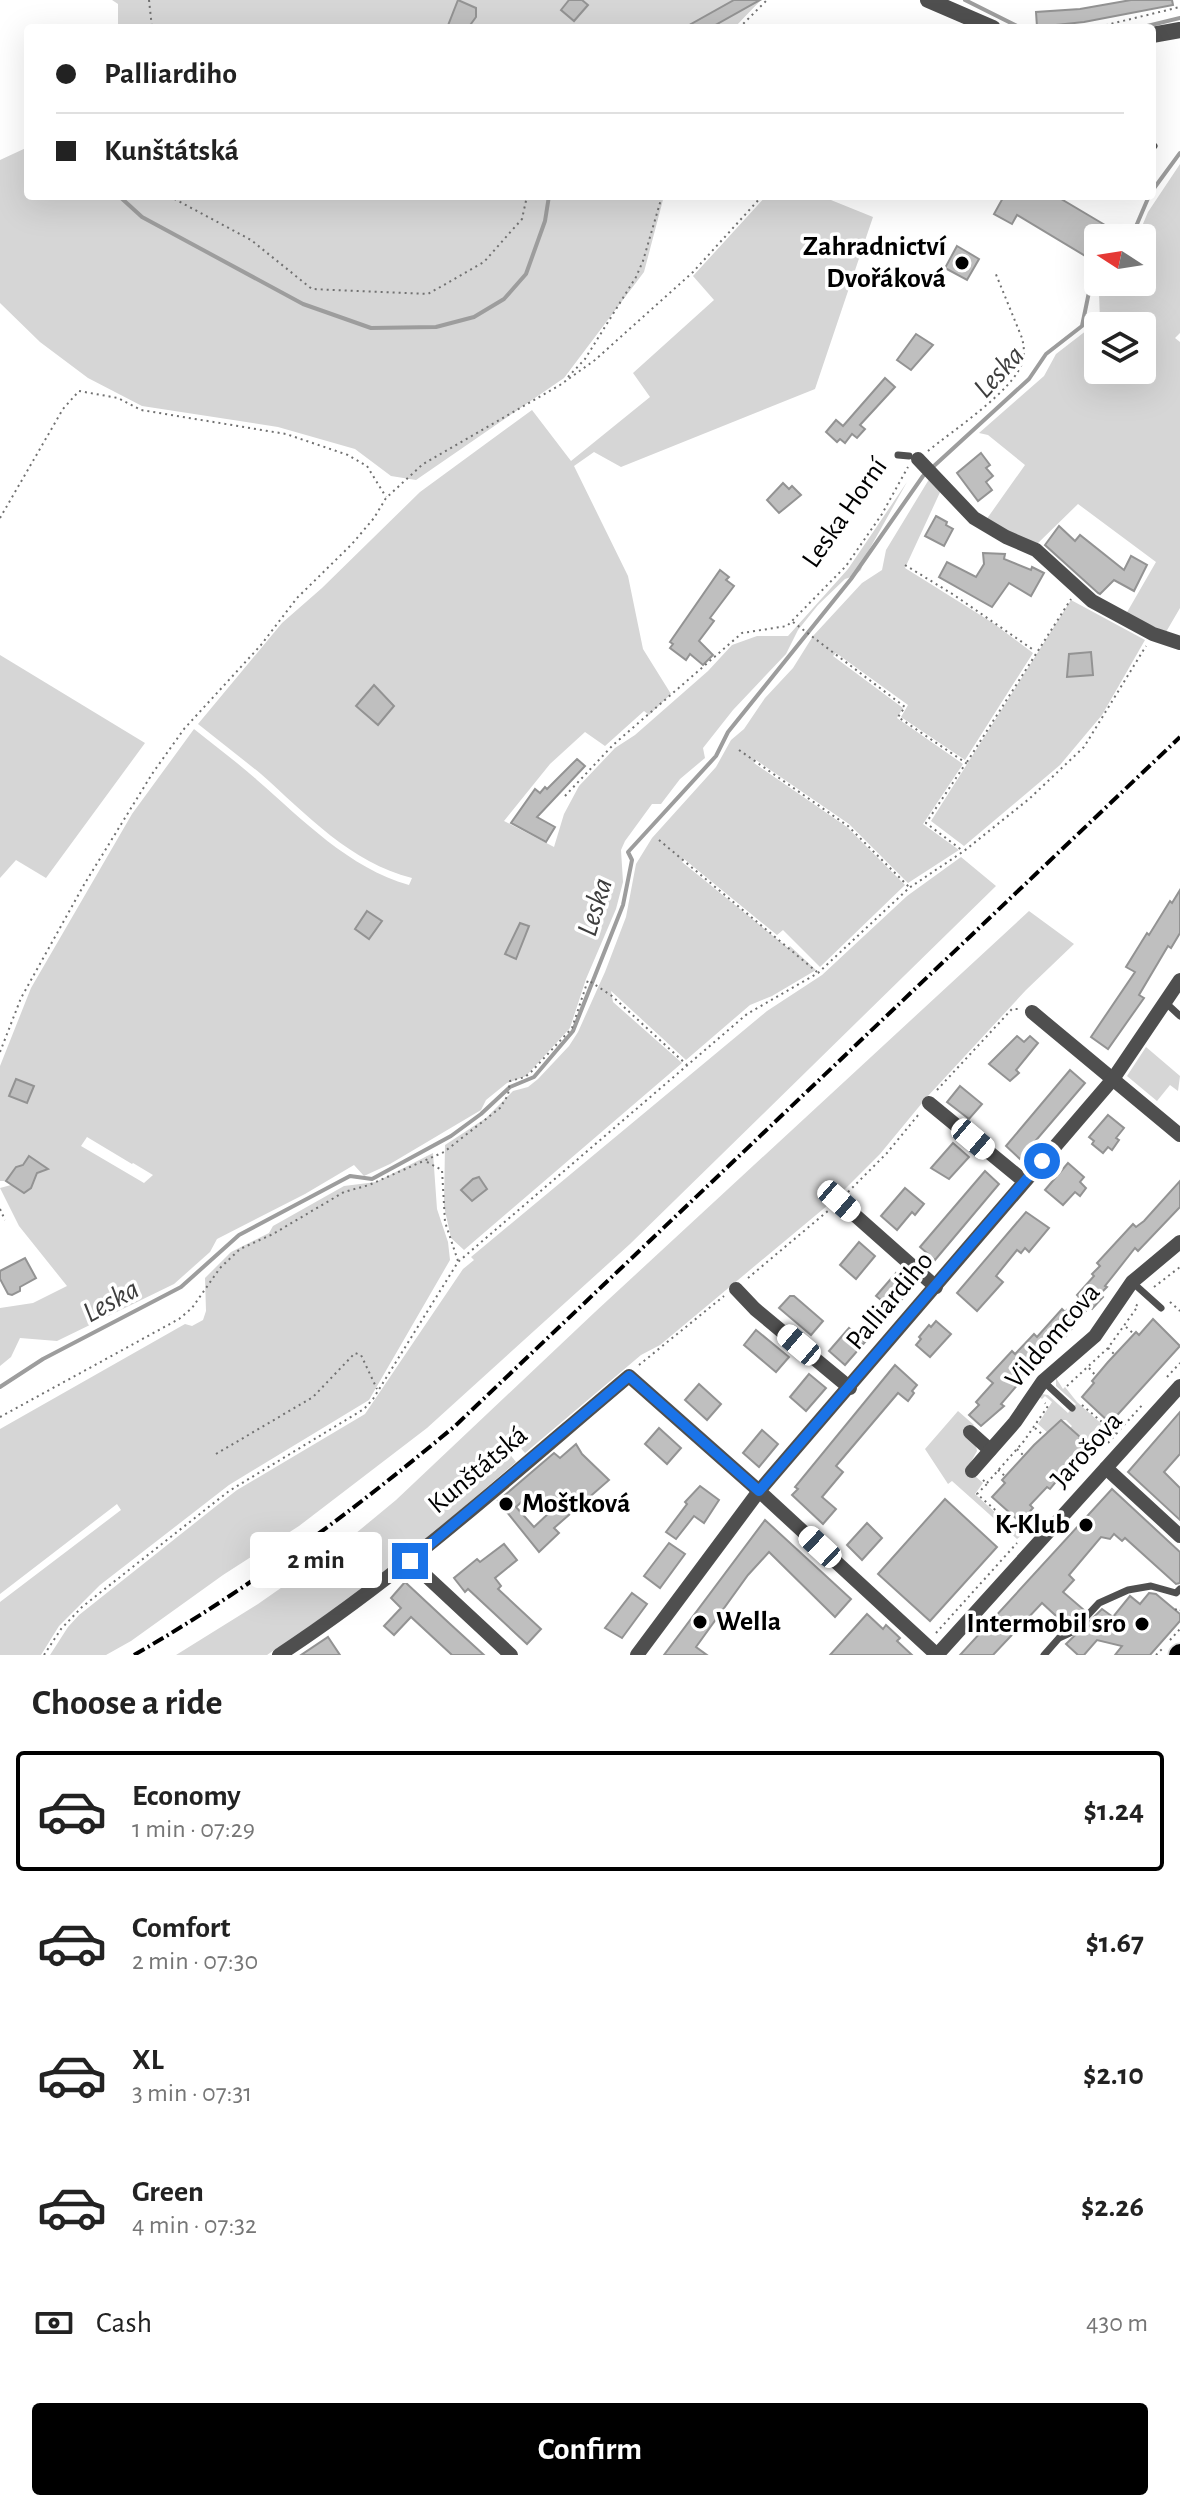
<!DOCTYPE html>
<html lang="en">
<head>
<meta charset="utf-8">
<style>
  :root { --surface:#fff; --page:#f6f6f6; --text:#222; --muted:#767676; --line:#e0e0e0; --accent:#000 }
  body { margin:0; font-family:"Alegreya Sans",sans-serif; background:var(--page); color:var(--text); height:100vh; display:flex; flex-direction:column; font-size:30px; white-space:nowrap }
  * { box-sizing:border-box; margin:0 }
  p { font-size:26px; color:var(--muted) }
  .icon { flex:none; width:44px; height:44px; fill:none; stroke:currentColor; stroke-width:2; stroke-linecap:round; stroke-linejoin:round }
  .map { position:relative; height:1655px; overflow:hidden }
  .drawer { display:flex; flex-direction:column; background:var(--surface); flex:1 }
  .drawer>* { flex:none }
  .top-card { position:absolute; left:24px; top:24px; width:1132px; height:176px; border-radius:8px; box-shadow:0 8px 32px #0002; display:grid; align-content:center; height:176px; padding:0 32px; background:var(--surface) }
  .needle { width:52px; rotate:282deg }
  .buttons { position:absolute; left:1084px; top:224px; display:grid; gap:16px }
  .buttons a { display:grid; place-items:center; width:72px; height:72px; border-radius:8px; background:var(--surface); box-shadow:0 8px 32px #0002; font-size:40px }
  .end { position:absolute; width:36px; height:36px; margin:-18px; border:10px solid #1a73e8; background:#fff; box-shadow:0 0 0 4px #fff }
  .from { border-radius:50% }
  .bubble { position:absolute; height:56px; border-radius:8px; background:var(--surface); box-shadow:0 8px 32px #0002; font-size:26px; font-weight:700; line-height:56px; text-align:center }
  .car { position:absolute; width:24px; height:48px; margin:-24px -12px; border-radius:10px; box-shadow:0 0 6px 2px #0007; background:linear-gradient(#fff 24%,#345 0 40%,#fff 0 76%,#345 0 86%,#fff 0) }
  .top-card b { display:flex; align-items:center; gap:28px; height:76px; font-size:30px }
  .top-card b+b { border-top:2px solid var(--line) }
  .top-card i { width:20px; height:20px; background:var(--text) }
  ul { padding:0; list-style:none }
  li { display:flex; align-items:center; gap:24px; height:120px; margin:0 16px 12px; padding:0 16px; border:4px solid transparent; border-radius:8px }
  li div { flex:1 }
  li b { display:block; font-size:30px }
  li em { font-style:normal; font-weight:700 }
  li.selected { border-color:var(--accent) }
  li>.icon { width:72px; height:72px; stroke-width:1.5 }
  h2 { padding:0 32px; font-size:36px; line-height:96px }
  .pay { display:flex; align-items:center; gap:20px; height:88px; padding:0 32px; font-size:30px }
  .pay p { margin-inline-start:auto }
  .action { display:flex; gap:16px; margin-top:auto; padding:16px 32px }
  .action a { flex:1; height:92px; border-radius:8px; background:var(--accent); color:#fff; font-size:32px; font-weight:700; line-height:92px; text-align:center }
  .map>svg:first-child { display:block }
</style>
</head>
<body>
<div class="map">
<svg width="1180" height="1655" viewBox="0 0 1180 1655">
  <rect width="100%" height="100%" fill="#fff"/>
  <g fill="#d6d6d6" fill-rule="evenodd">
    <path d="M112,0H761L734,28H118V4Z"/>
    <path d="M28,147V196H664L644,272L564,378L416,480L391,476L355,449L278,427L142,406L88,378L40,342L0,303V160Z"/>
    <path d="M1180,164V333L1175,338L1180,342V608L1166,632L1126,614L1156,562L1078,504L1035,546L986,520L1025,465L988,435L979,433L1044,376L1056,354L1100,320L1099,293L1115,292L1120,282H1142V238H1137L1148,212ZM1098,326H1142V370H1098Z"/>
    <path d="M766,196H821L873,217L815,389L621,467L594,452L574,466L628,576L643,649L671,694L649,715L644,711L605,746L585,732L550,764L504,821L554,847L564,814L579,786L615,748L635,735L708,671L732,645L757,636H788L848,569L907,482L864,559L861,570L854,576L845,579L818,605L798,630L786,654L733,710L703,748L705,758L680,779L661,804H652L625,841L621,850L623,882L616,909L586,979L570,1028L526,1076L507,1083L486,1100L481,1110L390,1164L364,1176L354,1165L305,1194L217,1239L210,1252L174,1284L57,1341L20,1338L11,1357L0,1366V1308L33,1303L67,1286L19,1226L0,1188L11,1185L23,1193C33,1189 33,1181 36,1172H41L43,1168V1165L29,1156C22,1167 14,1170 6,1181H0V1066L31,988L132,814L194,729C215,746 237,762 257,780C303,820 349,868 409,885L412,878C351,863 306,814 261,774C240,757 219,741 198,724L282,623L322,588L420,492L532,410L571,461L650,397L633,373L714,300L693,276ZM87,1137L132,1164L133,1163L153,1175L144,1183L81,1146Z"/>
    <path d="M931,476L942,488L905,568L993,623L1033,653L965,760L901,717L908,705L836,653L833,656L903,708L897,718L963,764L923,824L959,850L908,883L849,824L756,760L754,763L847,827L905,885L820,967L783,930L777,935L684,859L682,862L788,948L790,946L816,970L772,996L750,1005L686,1060L611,991L613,1002L682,1063L464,1250L451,1238L444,1206L445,1145L486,1118L513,1091L528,1087L538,1079L569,1046L578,1032L605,972L626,917L636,864L652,838L716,767L731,740L744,729L765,698L793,668L813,636L862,583L882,570L886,550Z"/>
    <path d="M1071,600L1145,640L1102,715L1060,765L964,846L931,821Z"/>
    <path d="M0,655L145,743L46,878L16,860L0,878Z"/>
    <path d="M961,857L996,886L630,1244L427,1428L299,1526L223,1575L131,1641L106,1655H50L68,1627L79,1615L215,1507L237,1490L365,1414L463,1269L474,1260L471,1257L767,1011L822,975L907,896Z"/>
    <path d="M1029,911L1074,944L1026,990L927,1097L880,1154L834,1200L660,1345L641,1355L525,1453L517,1444L508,1452L516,1462L409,1554L403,1546L396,1543L394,1546L404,1557L371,1584L363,1576L359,1579L368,1586L267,1655H176L258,1604L338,1548L396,1500L595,1312Z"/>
    <path d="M1146,1047L1180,1076L1178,1091L1170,1085L1157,1101L1127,1076Z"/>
    <path d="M433,1153L437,1209L448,1242L450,1260L369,1400L229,1485L100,1585L59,1626L41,1655H0V1602L121,1510L117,1504L0,1594V1429L185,1324L192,1326L203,1320L206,1311L205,1278L231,1252L269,1233L273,1226L344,1186L376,1182Z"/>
    <path d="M1056,1378L1063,1389L1065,1387L1077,1402L1113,1434L1097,1451L1070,1428L1072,1426L1066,1420H1061L1049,1434L1038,1424L1052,1402L1045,1396L1042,1399L1039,1397L1042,1394L1048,1395L1068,1413L1076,1404L1056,1386Z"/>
    <path d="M958,1411L974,1425L965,1435L976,1446L977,1451L967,1469L983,1483L975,1494L1021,1536L1017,1539L952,1481L948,1484L925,1449Z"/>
  </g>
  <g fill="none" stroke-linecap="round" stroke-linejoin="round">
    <g stroke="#9d9d9d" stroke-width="4">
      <path d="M965,0L1021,28"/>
      <path d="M1139,28L1180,18"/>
      <path d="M1152,191L1180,153"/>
      <path d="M119,196L142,217L303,304L371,328L436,327L474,317L504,299L526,274L545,221L549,196"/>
      <path d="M1131,238L1149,196"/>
      <path d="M0,1387L43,1359L181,1287L239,1235L350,1176L372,1179L451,1136L481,1114L510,1087L534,1077L573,1031L623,905L632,860L628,852L716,756L728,732L851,579L923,476L1029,379L1046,354L1082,326L1089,292L1099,282"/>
    </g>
  </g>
  <g fill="#bfbfbf" stroke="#939393" stroke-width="2" fill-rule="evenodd">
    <path d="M458,0L476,8V17L468,28H447Z"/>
    <path d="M569,0H582L588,5L574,21L561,10Z"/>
    <path d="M734,0H760L710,28H684Z"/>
    <path d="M1131,0H1172L1173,5L1084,22L1037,27L1036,12L1080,9Z"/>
    <path d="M1004,196H1056L1105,225L1087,257L1017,215L1012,224L994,214Z"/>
    <path d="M957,246L979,259L967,280L945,268Z"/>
    <path d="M916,334L933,345L911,370L897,360Z"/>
    <path d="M885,378L895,387L860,425L865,429L857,438L852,434L845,443L840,439L837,442L826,432L836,420L843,426Z"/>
    <path d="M981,453L990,465L986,468L993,476L986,482L992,490L978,501L957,473Z"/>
    <path d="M783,483L789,489L792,486L801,495L779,513L767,500Z"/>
    <path d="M936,516L947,522L946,525L953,529L944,546L925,536Z"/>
    <path d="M1059,526L1075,541L1080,535L1124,570L1131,556L1147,565L1134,591L1114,580L1100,594L1098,593L1045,545Z"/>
    <path d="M983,553L1005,554L1004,559L1031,570L1032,567L1044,573L1031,596L1009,583L992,607L939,577L947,562L976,577L984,564Z"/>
    <path d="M720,570L729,577L726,580L734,586L710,618L714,621L699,641L713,655L703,665L690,654L686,660L670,648L673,644L670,642Z"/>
    <path d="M1091,652L1093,675L1067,677L1069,654Z"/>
    <path d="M374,685L394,706L378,725L356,706Z"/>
    <path d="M577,759L585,766L537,817L555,827L546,842L511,823L535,789L540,793L545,787L547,789Z"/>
    <path d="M1180,890V933L1171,948L1168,946L1139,995L1144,998L1108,1049L1091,1037L1135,972L1126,967L1147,933L1149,935L1170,901L1172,903Z"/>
    <path d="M367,911L382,921L369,939L355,929Z"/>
    <path d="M520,923L529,926L516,959L505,954Z"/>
    <path d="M1017,1036L1024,1042L1030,1036L1038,1043L1016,1070L1019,1073L1010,1081L989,1064Z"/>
    <path d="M1070,1070L1085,1083L1020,1159L1006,1146Z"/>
    <path d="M16,1079L34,1086L27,1103L9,1096Z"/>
    <path d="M960,1086L982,1104L969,1119L947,1102Z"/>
    <path d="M1108,1115L1124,1128L1116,1138L1119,1140L1112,1150L1108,1147L1103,1153L1092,1144L1094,1141L1089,1137Z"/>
    <path d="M953,1143L969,1157L949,1179L931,1168Z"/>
    <path d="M29,1156L48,1169L37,1173L31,1188L24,1193L6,1181L16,1167L23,1165Z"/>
    <path d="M1068,1163L1084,1177L1080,1182L1086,1188L1080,1196L1075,1192L1063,1205L1045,1190Z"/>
    <path d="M985,1171L999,1184L935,1260L920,1247Z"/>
    <path d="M479,1177L487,1189L472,1201L461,1190L473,1179Z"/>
    <path d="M1180,1181V1207L1138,1251L1135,1248L1105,1286L1107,1287L1100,1294L1103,1297L1092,1309L1089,1307L1066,1336L1064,1333L1038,1360L1036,1359L1018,1380L1020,1382L1001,1404L1004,1406L981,1426L969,1415L979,1405L976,1402L993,1383L987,1378L1012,1351L1015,1354L1034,1334L1037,1337L1062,1309L1065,1312L1079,1297L1077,1295L1094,1276L1092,1274L1100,1266L1097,1263L1133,1224L1136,1227L1144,1221Z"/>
    <path d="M905,1188L924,1204L915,1215L912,1212L897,1230L881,1216Z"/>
    <path d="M1026,1212L1049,1228L1029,1252L1025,1248L1021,1253L1017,1250L996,1276L1003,1282L977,1311L957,1293Z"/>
    <path d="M859,1242L875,1256L856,1279L840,1265Z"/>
    <path d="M25,1258L36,1278L20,1287V1291L12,1295L8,1294L0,1279V1271Z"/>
    <path d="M896,1273L912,1287L893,1310L876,1296Z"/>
    <path d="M790,1296H794L823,1321L811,1335L779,1308Z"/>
    <path d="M1153,1319L1180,1346L1110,1423L1082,1397L1094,1383L1092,1381L1108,1362L1136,1332L1139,1335Z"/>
    <path d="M936,1321L951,1334L930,1357L916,1345L921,1339L919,1337L929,1325L931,1327Z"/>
    <path d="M849,1328L865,1342L845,1365L829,1351Z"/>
    <path d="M756,1330L789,1357L776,1372L744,1345Z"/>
    <path d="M895,1365L917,1385L912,1391L914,1393L908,1401L898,1393L836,1466L843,1472L822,1497L836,1509L823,1524L792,1495L798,1489L795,1487Z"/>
    <path d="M809,1374L826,1388L806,1411L790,1397Z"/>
    <path d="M699,1384L721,1404L707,1420L685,1400Z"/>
    <path d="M1180,1412V1454L1164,1472L1180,1488V1520L1128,1472Z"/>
    <path d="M1061,1420L1089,1445L1076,1460L1073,1457L1057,1476L1059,1478L1050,1489L1047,1487L1030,1505L1033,1508L1020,1522L992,1497L1005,1483L1002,1480L1034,1445Z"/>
    <path d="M659,1428L681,1448L667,1464L645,1444Z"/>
    <path d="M762,1430L778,1444L759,1467L743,1453Z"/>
    <path d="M576,1444L582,1454L609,1480L554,1528L559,1533L539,1552L498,1501L554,1453L560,1458ZM531,1493L550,1512L534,1527L516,1507Z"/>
    <path d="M700,1486L719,1500L704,1523L694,1516L676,1539L666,1532L687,1504L685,1502Z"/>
    <path d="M1112,1489L1180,1552V1583L1176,1584L1125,1538L1122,1541L1114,1534L1110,1539L1101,1537L1069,1575L1074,1580L1063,1592L1084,1610L1068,1627L1042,1603L993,1655H960Z"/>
    <path d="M945,1499L997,1547L930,1621L878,1574Z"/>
    <path d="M765,1520L851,1599L835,1617L769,1552L748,1575L696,1647L707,1655H664Z"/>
    <path d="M867,1523L882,1538L862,1560L847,1545Z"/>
    <path d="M669,1543L685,1554L660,1588L644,1576Z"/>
    <path d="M504,1544L517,1560L495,1578L501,1586L498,1589L541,1629L527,1644L468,1589L465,1592L454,1578L477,1559L480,1562Z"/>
    <path d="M405,1582L449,1623L484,1655H452L411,1617L394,1635L384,1626L401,1608L391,1598Z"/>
    <path d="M632,1593L647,1604L622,1638L605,1628Z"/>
    <path d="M1149,1593L1156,1594L1180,1614V1621L1150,1655H1115L1122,1646L1097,1640L1084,1655H1078L1066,1644L1102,1609L1113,1617L1130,1596L1140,1604Z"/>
    <path d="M867,1614L883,1629L886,1625L900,1638L897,1641L912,1655H830Z"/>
    <path d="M328,1637L340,1655H301Z"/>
  </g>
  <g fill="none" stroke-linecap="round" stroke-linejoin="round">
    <g stroke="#dbdbdb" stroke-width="23">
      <path id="primary" d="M1179,1655L1180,1654"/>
    </g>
    <g stroke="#717171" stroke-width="2" stroke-dasharray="2 4" stroke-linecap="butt">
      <path d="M149,0L152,28"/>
      <path d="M739,28L767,0"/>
      <path d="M1081,28L1101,26"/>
      <path d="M1103,28L1102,26L1180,7"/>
      <path d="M169,196L251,240L312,289L428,294L484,262L522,219L527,196"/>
      <path d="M568,377L585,359L636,277L643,261L662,196"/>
      <path d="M928,451C952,431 1013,391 1022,363C1025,355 1024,346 1022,338L995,272"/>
      <path d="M0,518L63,409L79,391L118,398L141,410L286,434L348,455L367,466L386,497"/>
      <path d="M905,565L954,595L1035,651"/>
      <path d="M793,622L905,707L898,717L966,763L926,823L963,851"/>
      <path d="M739,750L848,826L909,887"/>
      <path d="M967,762L1071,599"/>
      <path d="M565,796L613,745L742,633L787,626L846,566L882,514L908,467"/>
      <path d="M659,840L817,972"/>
      <path d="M0,1052L21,998L85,883L152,774L184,729L261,645L297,598L352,544L374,518L386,498L423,464L560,385L595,360L693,272L762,196"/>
      <path d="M937,1090L1012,1009H1020"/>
      <path d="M427,1162L442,1170L445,1222L458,1261"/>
      <path d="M848,1192L887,1153L919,1114"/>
      <path d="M0,1209L5,1220"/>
      <path d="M748,1278L829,1210"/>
      <path d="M1154,1287L1180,1267"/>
      <path d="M1170,1302L1180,1311"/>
      <path d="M1126,1327L1134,1334"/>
      <path d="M1108,1348L1115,1355"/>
      <path d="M639,1365L724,1296"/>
      <path d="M1089,1368L1096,1376"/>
      <path d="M1167,1377L1180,1363"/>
      <path d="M1067,1386L1108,1348L1138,1306L1135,1304"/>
      <path d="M1082,1405L1116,1434"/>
      <path d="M0,1417L179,1319L192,1308L220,1268L240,1249L273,1234L344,1192L369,1185L444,1152L500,1108L508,1095L510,1081L525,1077L531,1072L572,1028L588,980L612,996L687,1065"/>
      <path d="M1035,1428L1043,1435"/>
      <path d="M1108,1443L1144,1403"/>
      <path d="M1017,1449L1024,1456"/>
      <path d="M216,1454L313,1397L355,1353L361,1355L377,1389"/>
      <path d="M998,1470L1005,1476"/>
      <path d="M983,1480L987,1484L977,1494L1024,1535"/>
      <path d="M987,1483L1024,1441L1048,1406L1045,1403"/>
      <path d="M1175,1610L1178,1608L1180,1610"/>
      <path d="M936,1633L1017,1543"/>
      <path d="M1170,1640L1180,1629"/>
      <path d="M44,1655L61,1629L82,1607L229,1491L364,1409L373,1399L458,1262L747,1014L818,973L909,888L964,851L1029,799L1084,747L1146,646"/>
      <path d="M1156,1655L1163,1648"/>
    </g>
    <g stroke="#4f4f4f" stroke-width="7">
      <path d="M1152,144L1154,146"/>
      <path d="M898,455L909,456"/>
      <path d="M1166,1003L1180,1016"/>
      <path d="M1132,1282L1161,1308"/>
      <path d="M1043,1381L1072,1408"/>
      <path d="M1044,1655L1059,1638L1072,1632L1099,1603L1128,1590L1151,1586L1176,1593L1180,1589"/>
    </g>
    <g stroke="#4f4f4f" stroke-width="14">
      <path d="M918,459L974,518L1006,537L1036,550L1092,601L1153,634L1180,643"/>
      <path d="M1032,1012L1180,1135"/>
      <path d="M929,1103L1024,1181"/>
      <path d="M839,1201L936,1287"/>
      <path d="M736,1289L755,1309L850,1388"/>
      <path d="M970,1432L990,1450"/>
      <path d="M1106,1468L1180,1536"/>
      <path d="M972,1471L1015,1422L1043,1381L1095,1336L1132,1282L1180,1242"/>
      <path d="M410,1561L511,1655"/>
      <path d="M279,1655C404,1573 515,1472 629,1376L759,1491L937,1655"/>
      <path d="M637,1655L759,1491L1113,1079L1180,980"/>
      <path d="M937,1655L1180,1386"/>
    </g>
    <g stroke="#4f4f4f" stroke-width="16">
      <path d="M928,0L993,28"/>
      <path d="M1152,35L1180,30"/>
    </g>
    <use href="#primary" stroke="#000" stroke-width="20"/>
    <path stroke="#000" stroke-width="4" stroke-dasharray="12 4 2 4" stroke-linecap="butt" d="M134,1655C249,1589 353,1511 455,1426L1180,737"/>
  </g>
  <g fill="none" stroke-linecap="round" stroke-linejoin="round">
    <path stroke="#1a73e8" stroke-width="10" d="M410,1561L629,1376L759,1491L1042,1161"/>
  </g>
  <g fill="#000" stroke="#fff" stroke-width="3">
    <circle cx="962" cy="263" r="8"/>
    <circle cx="506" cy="1504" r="8"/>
    <circle cx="1086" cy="1525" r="8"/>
    <circle cx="700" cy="1622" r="8"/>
    <circle cx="1142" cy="1624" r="8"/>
  </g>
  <g text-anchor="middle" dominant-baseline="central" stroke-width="7" stroke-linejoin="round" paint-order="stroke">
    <g font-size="28" font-weight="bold" fill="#000" stroke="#fff" text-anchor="end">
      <text x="946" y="247">Zahradnictví<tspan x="946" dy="32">Dvořáková</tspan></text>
      <text x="522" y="1504" text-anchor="start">Moštková</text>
      <text x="1070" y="1525">K-Klub</text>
      <text x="716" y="1622" text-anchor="start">Wella</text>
      <text x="1126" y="1624">Intermobil sro</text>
    </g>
    <g font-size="28" fill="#000" stroke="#fff">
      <text transform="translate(845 513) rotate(-55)">Leska Horní</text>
      <text transform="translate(890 1301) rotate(-50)">Palliardiho</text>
      <text transform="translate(1053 1336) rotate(-49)">Vildomcova</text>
      <text transform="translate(1087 1450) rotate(-48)">Jarošova</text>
      <text transform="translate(478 1470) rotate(-40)">Kunštátská</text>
    </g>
    <g font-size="30" font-style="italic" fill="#3e3e3e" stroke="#fff">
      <text transform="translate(999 372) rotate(-47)">Leska</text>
      <text transform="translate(595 907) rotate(-73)">Leska</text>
      <text transform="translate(111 1301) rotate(-29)">Leska</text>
    </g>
  </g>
</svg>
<div class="buttons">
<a><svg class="needle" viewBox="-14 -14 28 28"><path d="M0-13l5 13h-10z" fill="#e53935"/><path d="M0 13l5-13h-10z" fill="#767676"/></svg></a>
<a><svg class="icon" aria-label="layers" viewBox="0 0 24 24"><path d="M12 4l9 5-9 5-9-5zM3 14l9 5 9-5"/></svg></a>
</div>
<i class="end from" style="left:1042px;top:1161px"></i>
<i class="end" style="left:410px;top:1561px"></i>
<div class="bubble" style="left:250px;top:1532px;width:132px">2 min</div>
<i class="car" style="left:973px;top:1139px;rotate:130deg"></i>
<i class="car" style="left:839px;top:1201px;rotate:131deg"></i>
<i class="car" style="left:799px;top:1345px;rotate:310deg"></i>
<i class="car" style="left:820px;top:1547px;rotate:313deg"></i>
<div class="top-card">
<b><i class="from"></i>Palliardiho</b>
<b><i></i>Kunštátská</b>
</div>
</div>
<section class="drawer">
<h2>Choose a ride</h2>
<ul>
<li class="selected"><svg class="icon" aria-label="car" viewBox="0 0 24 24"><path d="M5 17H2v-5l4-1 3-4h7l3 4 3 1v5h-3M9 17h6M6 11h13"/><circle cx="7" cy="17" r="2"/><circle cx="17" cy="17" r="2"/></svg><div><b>Economy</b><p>1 min · 07:29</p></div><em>$1.24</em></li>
<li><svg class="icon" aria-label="car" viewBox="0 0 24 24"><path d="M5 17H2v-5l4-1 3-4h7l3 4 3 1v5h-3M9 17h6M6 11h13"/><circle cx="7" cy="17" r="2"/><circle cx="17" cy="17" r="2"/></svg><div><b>Comfort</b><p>2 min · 07:30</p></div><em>$1.67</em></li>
<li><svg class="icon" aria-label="car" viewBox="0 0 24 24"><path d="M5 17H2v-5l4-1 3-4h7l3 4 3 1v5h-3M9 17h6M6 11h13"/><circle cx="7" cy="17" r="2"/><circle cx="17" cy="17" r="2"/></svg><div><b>XL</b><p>3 min · 07:31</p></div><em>$2.10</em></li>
<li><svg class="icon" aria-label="car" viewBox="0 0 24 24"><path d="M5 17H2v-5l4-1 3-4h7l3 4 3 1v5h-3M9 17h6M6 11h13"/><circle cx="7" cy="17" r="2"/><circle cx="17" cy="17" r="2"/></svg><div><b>Green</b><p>4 min · 07:32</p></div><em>$2.26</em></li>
</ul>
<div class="pay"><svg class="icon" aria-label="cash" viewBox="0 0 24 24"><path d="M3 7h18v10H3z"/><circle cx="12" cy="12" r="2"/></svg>Cash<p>430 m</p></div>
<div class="action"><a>Confirm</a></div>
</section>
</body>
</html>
